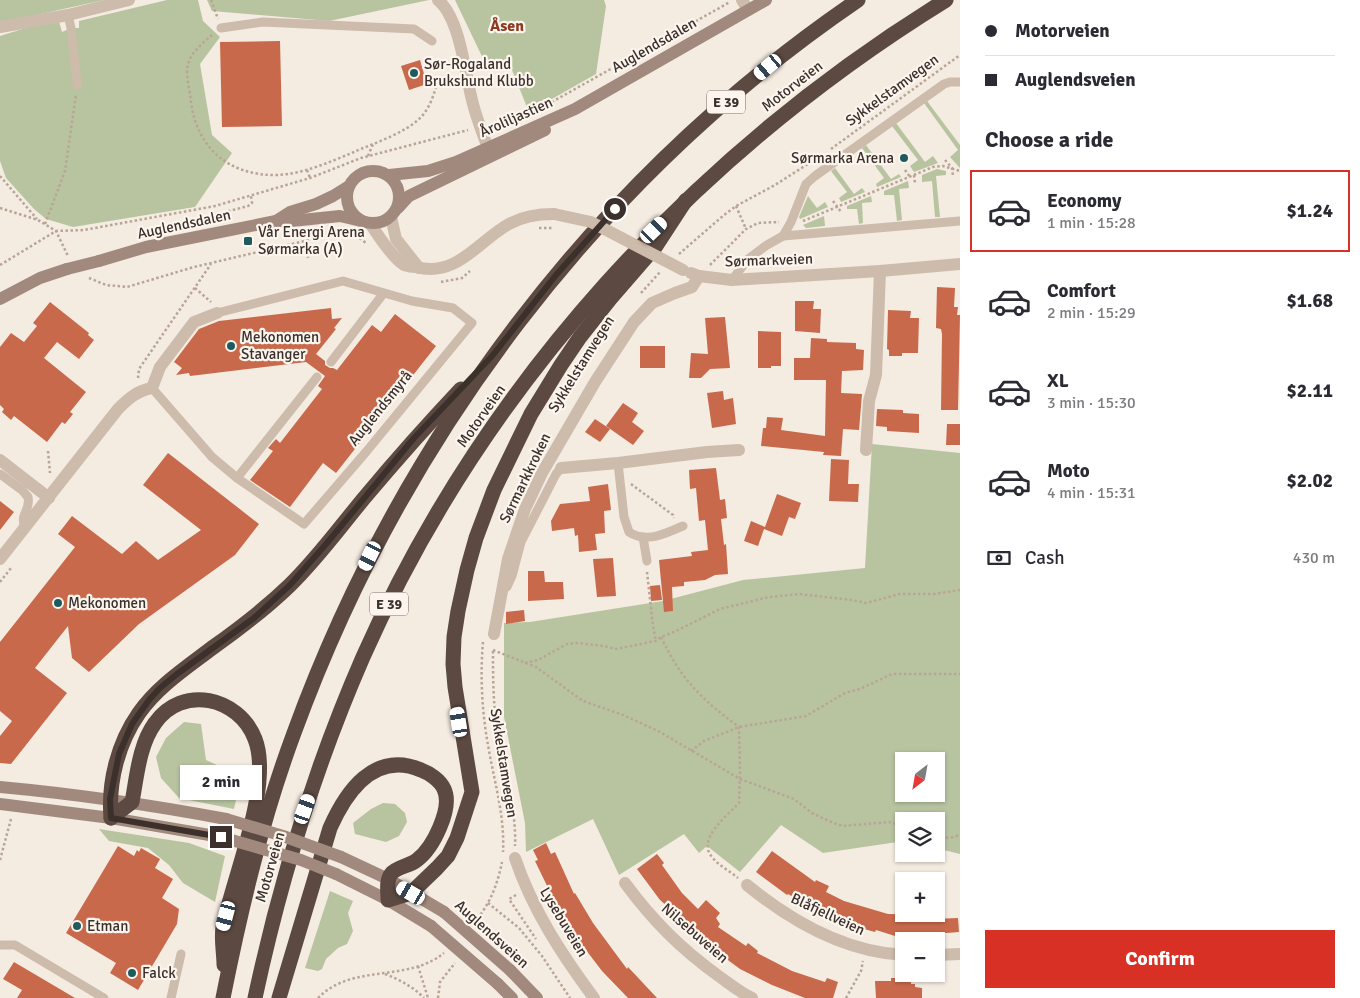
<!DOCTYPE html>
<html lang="en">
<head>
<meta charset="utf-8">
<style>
  :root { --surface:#fff; --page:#f2f2f3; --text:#2b2b33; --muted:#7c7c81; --line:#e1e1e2; --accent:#d93025 }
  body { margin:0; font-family:Signika,sans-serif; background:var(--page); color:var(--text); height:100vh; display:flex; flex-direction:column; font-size:19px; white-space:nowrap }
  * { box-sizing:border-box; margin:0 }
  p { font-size:16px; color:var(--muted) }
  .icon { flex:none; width:28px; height:28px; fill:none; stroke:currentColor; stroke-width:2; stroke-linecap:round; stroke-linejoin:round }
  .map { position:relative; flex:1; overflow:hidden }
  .side { display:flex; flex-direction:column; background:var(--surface); width:400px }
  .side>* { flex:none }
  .banner { display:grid; align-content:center; height:110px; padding:0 25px; background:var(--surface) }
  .needle { width:32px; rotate:211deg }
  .fabs { position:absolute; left:895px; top:752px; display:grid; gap:10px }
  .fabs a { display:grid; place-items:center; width:50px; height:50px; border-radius:0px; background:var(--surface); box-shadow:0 1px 4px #0004; font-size:25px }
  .end { position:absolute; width:22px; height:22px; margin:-11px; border:6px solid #3b302b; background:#fff; box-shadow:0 0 0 2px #fff }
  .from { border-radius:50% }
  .bubble { position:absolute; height:35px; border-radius:0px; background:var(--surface); box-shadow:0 1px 4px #0004; font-size:16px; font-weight:700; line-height:35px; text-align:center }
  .car { position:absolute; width:15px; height:30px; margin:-15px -8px; border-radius:6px; box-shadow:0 0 4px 1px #0007; background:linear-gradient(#fff 24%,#345 0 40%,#fff 0 76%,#345 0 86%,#fff 0) }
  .banner b { display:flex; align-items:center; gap:18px; height:48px; font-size:19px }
  .banner b+b { border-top:1px solid var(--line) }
  .banner i { width:12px; height:12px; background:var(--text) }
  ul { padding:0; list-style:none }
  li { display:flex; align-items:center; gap:15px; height:82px; margin:0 10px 8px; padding:0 15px; border:2px solid transparent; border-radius:0px }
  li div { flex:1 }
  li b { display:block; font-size:19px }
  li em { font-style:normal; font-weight:700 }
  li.active { border-color:var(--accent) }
  li>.icon { width:45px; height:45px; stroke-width:1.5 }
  h2 { padding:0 25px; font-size:22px; line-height:60px }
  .pay { display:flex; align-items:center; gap:12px; height:55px; padding:0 25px; font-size:19px }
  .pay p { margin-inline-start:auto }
  .primary-button { display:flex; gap:10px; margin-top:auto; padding:10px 25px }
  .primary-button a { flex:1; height:58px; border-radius:0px; background:var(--accent); color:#fff; font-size:20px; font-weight:700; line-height:58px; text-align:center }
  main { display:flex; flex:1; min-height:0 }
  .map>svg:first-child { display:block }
</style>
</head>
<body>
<main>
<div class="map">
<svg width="960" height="998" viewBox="0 0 960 998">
  <rect width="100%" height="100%" fill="#f4ebe1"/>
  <g fill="#b8c4a0" fill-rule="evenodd">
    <path d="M0,0H104L0,23Z"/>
    <path d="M167,0H198L203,21L220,37L200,64L212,135L232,153L195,207L73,227L46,219L34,209L6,178L0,161V36L58,18L62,32L71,28H79V21Z"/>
    <path d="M207,0H429L329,21L212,11Z"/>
    <path d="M455,0H604L606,6L596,74L529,112L510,65L489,71Z"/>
    <path d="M927,101L960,145V168L950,157L958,150L924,103Z"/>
    <path d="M896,123L925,162L933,156L938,163L914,172L910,166L918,160L892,126Z"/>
    <path d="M866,145L891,179L899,174L901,177L877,187L876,184L884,178L862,148Z"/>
    <path d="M835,168L854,194L862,188L865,192L841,202L839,198L847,192L831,171Z"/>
    <path d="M937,169L946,171V175L936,176L940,217H935L932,181L922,182V175Z"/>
    <path d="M908,181L909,188L899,189L902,220L897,221L894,195H884V191Z"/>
    <path d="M808,196L817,208L825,202L828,207L800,219L799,217Z"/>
    <path d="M871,196L872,202L862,203L863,223L859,224L857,209H847V206Z"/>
    <path d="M824,216L825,226L806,228L803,225Z"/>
    <path d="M872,444L960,453V854L936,848V821H904V841L823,853L781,825L740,872L707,846L699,853L684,834L619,875L593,819L526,852L525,823L504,717V623L530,622L663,601L743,580L865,568ZM904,761H936V794H904Z"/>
    <path d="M184,722L201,724L206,760L241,776L234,809L179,798L161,778L156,757L166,738Z"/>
    <path d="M383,803L395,804L405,813L407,822L399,836L386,842L355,834L353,823L371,809Z"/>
    <path d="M99,829L189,843L225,856L215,902L183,883L169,865L148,848L109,841Z"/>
    <path d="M330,891L353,901L348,913L353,931L347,944L338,948L326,959L322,969L318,971L305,968Z"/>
  </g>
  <g fill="#c8694b">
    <path d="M280,41L282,126L222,127L220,42Z"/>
    <path d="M420,60L427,84L409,90L401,66Z"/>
    <path d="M937,287L955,288L954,307H958L957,315H960L958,410H941L942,334L941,329L936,328Z"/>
    <path d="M795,301H814L813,309H821L820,333L795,331Z"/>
    <path d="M50,302L89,333L88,335L94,340L79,359L57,342L44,358L86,392L70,412L73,414L65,424L62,422L47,442L14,416L11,420L2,412L4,409L0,405V347L11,333L24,342L37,326L33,323Z"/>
    <path d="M331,308L332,319L342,318L334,328L336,329L316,354L325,361V365L330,368H333L337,370L372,325L381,332L395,314L436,346L336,473L323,463L290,507L250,480L273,451L268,448L276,439L280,443L322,389L318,386L325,376L306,362L190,376L189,373L176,375L182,368L174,362L199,329L219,321Z"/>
    <path d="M888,310L911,311L910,318H919L918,353H902V356H889V350L887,349Z"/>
    <path d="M725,317L730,368L710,369L701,378H689L691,353L708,354L705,318Z"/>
    <path d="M758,331L781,332V366H771V368H758Z"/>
    <path d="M811,338L827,339V342L856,343V349L864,350L863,370L842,371L841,393L862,394L859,430L843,429L841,456L823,455L824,452L761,446L763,428H766L767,417L783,418L781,430L825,436L826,380H794V358H810Z"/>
    <rect x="640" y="346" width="25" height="22"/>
    <path d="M723,391L724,400L733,398L736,424L712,428L707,393Z"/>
    <path d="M623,403L638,413L632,422L644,431L633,445L606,426Z"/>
    <path d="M877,409L903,410V413L919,414V433L887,431V427L876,426Z"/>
    <path d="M595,419L610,429L600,442L585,432Z"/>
    <path d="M947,424H960V445H946Z"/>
    <path d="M168,453L259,524L235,555L139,624L89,672L72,658L68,626L35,668L67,693L11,764L0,763V736L12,721L0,711V642L75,547L58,534L72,516L122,554L136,541L158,560L201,530L143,485Z"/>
    <path d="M831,459L849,460L848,484H859L858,502L829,501Z"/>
    <path d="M716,468L720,500L725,499L727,518L721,519L724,545L726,544L728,574L715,575L705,580L684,582V586L672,587L673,611L664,612L659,560L692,556L691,552L708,550L705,520L699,521L696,488L690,489L689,470Z"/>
    <path d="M608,484L611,510L604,511L605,533L595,534L597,550L579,552L578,535L575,536L574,528L552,531L551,521L560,504L590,501L588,487Z"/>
    <path d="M777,494L801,503L795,519L789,517L782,536L764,529L758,546L744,541L751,521L765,527Z"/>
    <path d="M0,501L14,512L0,530Z"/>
    <path d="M613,558L616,596L597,597L593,559Z"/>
    <path d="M528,571H544L545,582H563L564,599L528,601Z"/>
    <path d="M660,585L662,600L651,601L650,586Z"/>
    <path d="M524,610L525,621L506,624V612Z"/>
    <path d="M546,843L551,854L555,852L574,894L575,893L593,923L627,969L628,967L657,998H628L602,971L576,937L551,894L535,861L538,860L533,850Z"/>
    <path d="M118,846L134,856L137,850L139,852L141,848L160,859L155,868L173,879L162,898L179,909L177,924L138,990L110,973L116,963L66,933Z"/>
    <path d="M772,851L815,882L816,880L829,886L826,892L844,901L888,914L934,915V919L958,918L959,932L934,934L933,937L895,936L876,930L875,932L839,922L804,905L805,904L788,894L787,895L756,872Z"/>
    <path d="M657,854L664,863L662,865L682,893L698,909L706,900L720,913L716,918L720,924L718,927L746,946L748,943L758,951L757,953L792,971L825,982L827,978L838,982L833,998H805L772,985L740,969L693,934L673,914L675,913L660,900L637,869Z"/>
    <path d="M14,962L75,998H17L22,990L3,979Z"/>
    <path d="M891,978H911V984H915V987L922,988V998H876L875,981H891Z"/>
  </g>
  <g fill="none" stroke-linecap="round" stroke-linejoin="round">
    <g stroke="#b9a596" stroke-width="2.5" stroke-dasharray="2.5 2.5" stroke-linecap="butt">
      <path d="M211,0L218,19"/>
      <path d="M212,35C204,42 191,52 188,64C185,75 190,90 191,102C197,148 229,176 277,175C303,174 330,162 354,152C374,143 406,133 421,117C429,109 433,97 436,87"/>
      <path d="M543,107L730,2"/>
      <path d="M492,124L507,125"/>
      <path d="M831,149L960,55"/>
      <path d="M368,156L373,144"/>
      <path d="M945,160L952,168L953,176"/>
      <path d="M307,170L310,178"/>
      <path d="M905,170L910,177"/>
      <path d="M914,175L915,183"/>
      <path d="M0,176L37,219"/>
      <path d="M833,201L841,212"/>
      <path d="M736,206L746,229"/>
      <path d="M0,208L38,220L56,231L68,256"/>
      <path d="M199,219L248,206L252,203L251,196"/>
      <path d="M803,221L933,167L943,166L960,171"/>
      <path d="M45,224L65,171L76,95"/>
      <path d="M305,242L308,258"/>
      <path d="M679,254L724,215L736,206L775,185L822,155"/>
      <path d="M0,265L56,231L84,230L215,206L310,178L361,158L468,130"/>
      <path d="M710,265L746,229L758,223L779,222"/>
      <path d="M89,278L106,285L127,287L194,267L343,232L361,239L367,244"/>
      <path d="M441,282L462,278L470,271"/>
      <path d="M195,288L211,302"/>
      <path d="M641,293L661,271"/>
      <path d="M138,378L139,369L211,264"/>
      <path d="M48,451L50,473"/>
      <path d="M631,484L673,515L674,518"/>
      <path d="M647,572L653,626L656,641"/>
      <path d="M0,582L11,568"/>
      <path d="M661,637C681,679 701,699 739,727L740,772L739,803C727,816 695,840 713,858C719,866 730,871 738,878"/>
      <path d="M483,642C480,676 482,712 488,745C494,781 505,816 503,852"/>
      <path d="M493,650L536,667L583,701L623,715L660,732L740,779L794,799L812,813L833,823L843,826L889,822L904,826"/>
      <path d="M493,651C493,677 493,702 497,728C502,766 517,808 515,846"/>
      <path d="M525,663L538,660L567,644L578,643L603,646L616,649L656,641L661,637L676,631L720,609L769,597L799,594L852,600L866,603L900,594H934L960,590"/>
      <path d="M691,751L704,741L739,727L806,716L845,693L860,689L892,674H960"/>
      <path d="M936,836L949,838L960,835"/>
      <path d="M0,860L11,819"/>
      <path d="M516,895L509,899L536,939"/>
      <path d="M488,903L519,928L542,956L570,998"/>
      <path d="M474,922C489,907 498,883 502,862"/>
      <path d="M418,966L428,998"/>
      <path d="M385,974C400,980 412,986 424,998"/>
      <path d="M318,998C352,963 407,983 444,953"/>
      <path d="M438,998L440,982L455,963"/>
      <path d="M846,998L861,971L863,961"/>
    </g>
    <g stroke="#cdbbac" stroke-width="9">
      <path d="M68,15L71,28L77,85"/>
      <path d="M221,28L263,22L414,29L432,41"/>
      <path d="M783,236L791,222L806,184L815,176L944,84L950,82H960"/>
      <path d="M732,280L748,259L767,245L783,236L960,221"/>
      <path d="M331,362L383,294"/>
      <path d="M152,388L212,457L237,478L304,524L366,452L472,323L453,308L412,301L343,281L217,313"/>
      <path d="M618,463L624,517L629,532C647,544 665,533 683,526"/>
      <path d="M0,474L22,490L28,497C31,511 19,514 25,527"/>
      <path d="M237,478L317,377"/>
      <path d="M643,537L647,561"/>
      <path d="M507,587L512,576L521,542L556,474L561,468"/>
      <path d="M0,945H15L104,998"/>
      <path d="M171,998L181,954"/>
    </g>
    <g stroke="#cdbbac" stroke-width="12">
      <path d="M438,0C460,18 465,73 472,100C476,117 482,132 488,148"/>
      <path d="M742,0L748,10"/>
      <path d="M0,27L68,15L129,0"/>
      <path d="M391,217L396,239L419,268"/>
      <path d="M370,223C377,234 393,258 404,265C407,266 412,267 416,267C457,278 478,241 509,224C523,216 538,214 554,214"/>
      <path d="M691,273L699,276L732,280L880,271L960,264"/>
      <path d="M866,450L869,401L876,375L880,271"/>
      <path d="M0,460L49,498"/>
      <path d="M561,468L618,463L707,452L739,450"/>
      <path d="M0,559L118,409C129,398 137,391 152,388L160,367L194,322L217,313"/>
      <path d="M494,634L508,559L525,509L542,473L595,382L634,322L652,303L675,293L692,287L699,276"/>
      <path d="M515,858C532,909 562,955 594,998"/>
      <path d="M625,883C653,921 681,949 720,977C730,984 741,993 752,998"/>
      <path d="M747,885C791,921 845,952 904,955"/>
      <path d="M936,955L960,954"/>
    </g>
    <g stroke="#a18a7d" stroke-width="12">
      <circle cx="373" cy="197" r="26"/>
      <path d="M389,175L428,171L456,162L575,109L766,0"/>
      <path d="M398,208L409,196L545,130"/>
      <path d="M276,221L290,212L316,204L333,196L349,186"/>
      <path d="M99,261L146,247L276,221H292L340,216L361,221"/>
      <path d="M0,299L40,278L67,269"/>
      <path d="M0,787C76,794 151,805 226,819"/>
      <path d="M0,804L111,818L221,837"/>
      <path d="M341,857L388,879L444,912"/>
      <path d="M336,874L388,900L431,926"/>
      <path d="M510,970L537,998"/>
      <path d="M498,984L512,998"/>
    </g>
    <g stroke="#5c4a42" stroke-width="15">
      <path d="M111,818C108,782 118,743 139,713C158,686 186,668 212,648C239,629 265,609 289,586C317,559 340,527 365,497C396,460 428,424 461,389"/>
      <path d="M111,818L132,802C137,776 139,745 155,723C182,684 239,697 255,739C273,785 233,878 223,927C221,939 224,953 224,965"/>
      <path d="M223,998C241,908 262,819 294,733C402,437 597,178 858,0"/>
      <path d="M255,998C280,881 315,767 363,657C484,384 693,156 946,0"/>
      <path d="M279,998L330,828C346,792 374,750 421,770C429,773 440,780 444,789C453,808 433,848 417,860C410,866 396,867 391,874C386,881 388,891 388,900L411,893L437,868L448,856L457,838L472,792L455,687L453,664L454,637L458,611L467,570L476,538L494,490L531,414L561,365L580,337L610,299L656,246L686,200"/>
    </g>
    <path stroke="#b9a596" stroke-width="2.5" stroke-dasharray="2.5 2.5" stroke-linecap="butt" d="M539,228H553"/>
    <path stroke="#cdbbac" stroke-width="12" d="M554,214L591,222L683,270"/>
    <g stroke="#a18a7d" stroke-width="12">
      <path d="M67,269L99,261"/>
      <path d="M226,819L283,836L341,857"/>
      <path d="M221,837L301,860L336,874"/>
      <path d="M444,912L510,970"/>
      <path d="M431,926L498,984"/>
    </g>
  </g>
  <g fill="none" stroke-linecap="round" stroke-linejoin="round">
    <path stroke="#3b302b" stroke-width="6" d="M221,837L111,818L110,799L119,754L132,724L149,700L160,688L177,674L254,618L290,585L327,543L414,438L493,355L556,275L615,209"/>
  </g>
  <g fill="#1f5a5e" stroke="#fbf5ee" stroke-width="2">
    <circle cx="414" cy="73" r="5"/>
    <circle cx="904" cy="158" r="5"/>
    <rect x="243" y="236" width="10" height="10" rx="2.5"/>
    <circle cx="231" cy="346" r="5"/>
    <circle cx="58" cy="603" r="5"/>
    <circle cx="77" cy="926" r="5"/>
    <circle cx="132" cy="973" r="5"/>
  </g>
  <g text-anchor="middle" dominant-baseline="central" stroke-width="4.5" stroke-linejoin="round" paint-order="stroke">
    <g fill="#fbf5ee" stroke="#756b66" stroke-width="1">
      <rect x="707" y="90.5" width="38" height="23" rx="4"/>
      <rect x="370" y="592.5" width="38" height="23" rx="4"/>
    </g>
    <g font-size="14" font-weight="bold" fill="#3b302b">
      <text x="726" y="102">E 39</text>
      <text x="389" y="604">E 39</text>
    </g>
    <g font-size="15" fill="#3b302b" stroke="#fbf5ee">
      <text transform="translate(654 45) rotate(-30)">Auglendsdalen</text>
      <text transform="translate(792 86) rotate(-38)">Motorveien</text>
      <text transform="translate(892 90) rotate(-36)">Sykkelstamvegen</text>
      <text transform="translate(516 117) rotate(-24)">Åroliljastien</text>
      <text transform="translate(184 224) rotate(-12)">Auglendsdalen</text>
      <text transform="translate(769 260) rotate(-2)">Sørmarkveien</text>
      <text transform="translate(581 364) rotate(-58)">Sykkelstamvegen</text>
      <text transform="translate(380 408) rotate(-51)">Auglendsmyrå</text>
      <text transform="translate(481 416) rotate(-55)">Motorveien</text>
      <text transform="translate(525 478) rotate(-64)">Sørmarkkroken</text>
      <text transform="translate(504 763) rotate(81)">Sykkelstamvegen</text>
      <text transform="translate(270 867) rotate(-74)">Motorveien</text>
      <text transform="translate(828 914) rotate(25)">Blåfjellveien</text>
      <text transform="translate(564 922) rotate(59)">Lysebuveien</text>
      <text transform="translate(695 933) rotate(41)">Nilsebuveien</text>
      <text transform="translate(492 934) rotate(42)">Auglendsveien</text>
    </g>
    <g font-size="15" fill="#3b302b" stroke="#fbf5ee" text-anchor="start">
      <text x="424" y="64">Sør-Rogaland<tspan x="424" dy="17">Brukshund Klubb</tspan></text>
      <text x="894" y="158" text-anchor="end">Sørmarka Arena</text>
      <text x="258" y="232">Vår Energi Arena<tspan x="258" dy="17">Sørmarka (A)</tspan></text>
      <text x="241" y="337">Mekonomen<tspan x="241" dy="17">Stavanger</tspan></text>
      <text x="68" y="603">Mekonomen</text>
      <text x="87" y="926">Etman</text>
      <text x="142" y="973">Falck</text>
    </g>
    <g font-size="16" font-weight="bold" fill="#8c3b22" stroke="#fbf5ee">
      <text x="507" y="26">Åsen</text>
    </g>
  </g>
</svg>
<div class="fabs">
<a><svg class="needle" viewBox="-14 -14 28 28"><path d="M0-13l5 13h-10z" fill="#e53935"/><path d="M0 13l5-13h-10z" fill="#7c7c81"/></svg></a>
<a><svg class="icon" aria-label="layers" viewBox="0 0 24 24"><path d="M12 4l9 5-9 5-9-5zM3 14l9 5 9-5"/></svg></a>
<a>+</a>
<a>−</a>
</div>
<i class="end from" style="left:615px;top:209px"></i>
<i class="end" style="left:221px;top:837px"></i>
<div class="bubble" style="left:180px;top:765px;width:82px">2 min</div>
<i class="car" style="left:768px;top:67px;rotate:230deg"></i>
<i class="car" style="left:654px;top:230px;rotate:46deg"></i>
<i class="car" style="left:370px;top:556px;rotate:206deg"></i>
<i class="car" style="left:459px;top:722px;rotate:351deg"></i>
<i class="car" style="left:305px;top:809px;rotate:19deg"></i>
<i class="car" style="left:411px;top:893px;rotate:300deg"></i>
<i class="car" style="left:226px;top:916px;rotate:195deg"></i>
</div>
<section class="side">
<div class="banner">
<b><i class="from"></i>Motorveien</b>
<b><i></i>Auglendsveien</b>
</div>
<h2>Choose a ride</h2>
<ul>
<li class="active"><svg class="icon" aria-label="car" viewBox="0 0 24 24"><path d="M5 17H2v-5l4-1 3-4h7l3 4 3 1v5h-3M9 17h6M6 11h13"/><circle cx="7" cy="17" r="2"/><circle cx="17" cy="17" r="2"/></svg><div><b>Economy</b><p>1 min · 15:28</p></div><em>$1.24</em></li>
<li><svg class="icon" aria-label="car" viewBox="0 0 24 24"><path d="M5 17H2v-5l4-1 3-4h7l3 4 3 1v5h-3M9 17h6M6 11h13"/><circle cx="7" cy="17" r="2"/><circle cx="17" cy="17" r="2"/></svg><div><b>Comfort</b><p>2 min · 15:29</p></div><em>$1.68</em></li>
<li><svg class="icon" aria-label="car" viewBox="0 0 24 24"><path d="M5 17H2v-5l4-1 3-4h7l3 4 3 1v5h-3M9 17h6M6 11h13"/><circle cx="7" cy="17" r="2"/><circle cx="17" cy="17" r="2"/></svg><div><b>XL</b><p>3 min · 15:30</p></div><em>$2.11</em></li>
<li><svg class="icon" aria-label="car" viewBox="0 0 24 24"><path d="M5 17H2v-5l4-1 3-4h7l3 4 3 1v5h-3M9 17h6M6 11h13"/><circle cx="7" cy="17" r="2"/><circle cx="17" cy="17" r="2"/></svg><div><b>Moto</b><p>4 min · 15:31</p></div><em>$2.02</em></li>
</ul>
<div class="pay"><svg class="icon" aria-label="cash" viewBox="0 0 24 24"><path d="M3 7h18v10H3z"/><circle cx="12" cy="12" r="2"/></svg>Cash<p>430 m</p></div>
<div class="primary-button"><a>Confirm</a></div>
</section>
</main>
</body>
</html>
